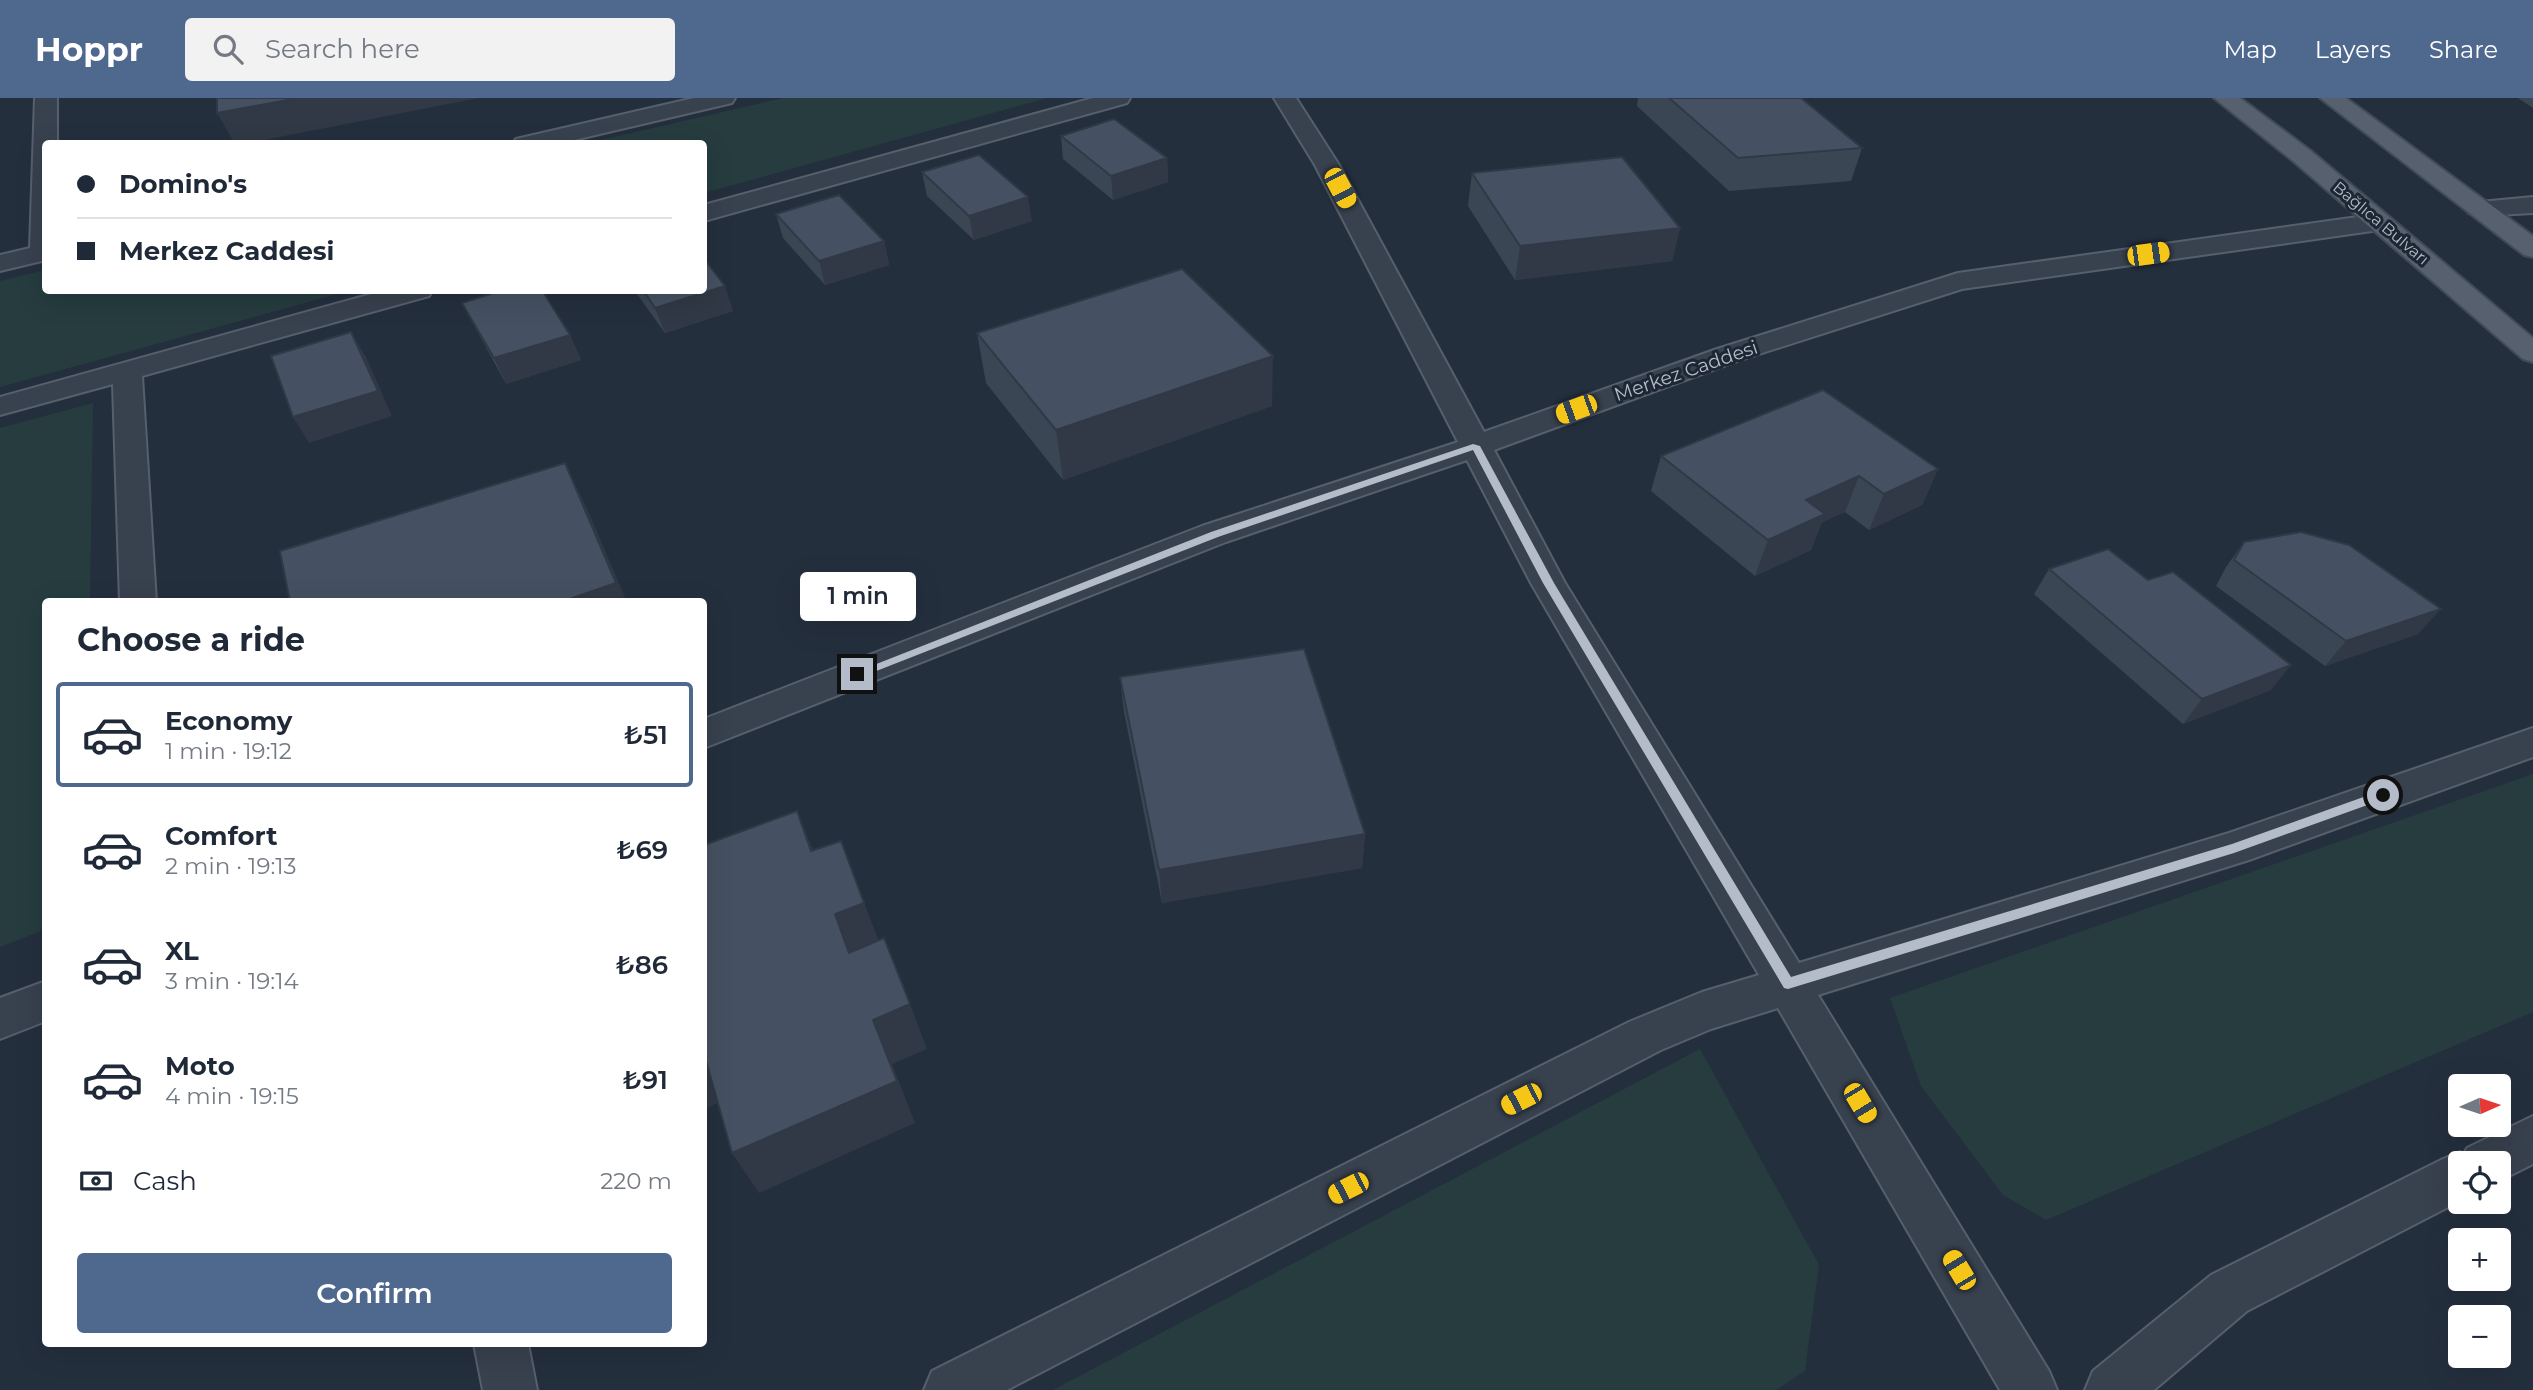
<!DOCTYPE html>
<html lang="en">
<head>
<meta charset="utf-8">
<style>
  :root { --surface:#fff; --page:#f2f2f3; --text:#1f2937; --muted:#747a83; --line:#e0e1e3; --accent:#4f688e }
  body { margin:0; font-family:Montserrat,sans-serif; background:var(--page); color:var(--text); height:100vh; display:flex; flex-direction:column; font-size:26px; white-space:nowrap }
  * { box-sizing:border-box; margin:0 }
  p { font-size:23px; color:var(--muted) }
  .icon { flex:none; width:38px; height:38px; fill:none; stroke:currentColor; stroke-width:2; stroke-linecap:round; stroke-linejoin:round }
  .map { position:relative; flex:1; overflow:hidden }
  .drawer { position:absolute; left:42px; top:500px; width:665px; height:749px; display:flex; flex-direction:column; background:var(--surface); border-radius:7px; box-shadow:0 7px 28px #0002 }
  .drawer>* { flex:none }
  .banner { position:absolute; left:42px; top:42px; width:665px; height:154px; border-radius:7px; box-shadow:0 7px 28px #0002; display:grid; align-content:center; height:154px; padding:0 35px; background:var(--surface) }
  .needle { width:46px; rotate:87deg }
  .tools { position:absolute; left:2448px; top:976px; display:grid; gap:14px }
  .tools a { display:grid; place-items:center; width:63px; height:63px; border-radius:7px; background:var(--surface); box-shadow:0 7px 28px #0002; font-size:35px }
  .end { position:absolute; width:32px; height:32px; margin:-16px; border:9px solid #b4bcc9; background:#111; box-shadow:0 0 0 4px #111 }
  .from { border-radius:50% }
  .bubble { position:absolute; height:49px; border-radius:7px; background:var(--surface); box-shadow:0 7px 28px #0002; font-size:23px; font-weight:600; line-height:49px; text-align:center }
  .car { position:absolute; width:21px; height:42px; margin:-21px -10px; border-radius:9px; box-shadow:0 0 5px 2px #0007; background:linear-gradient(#f5c518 24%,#345 0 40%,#f5c518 0 76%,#345 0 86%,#f5c518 0) }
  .banner b { display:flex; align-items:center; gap:24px; height:66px; font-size:26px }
  .banner b+b { border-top:2px solid var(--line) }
  .banner i { width:18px; height:18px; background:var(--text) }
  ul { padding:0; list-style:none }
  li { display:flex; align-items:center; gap:21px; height:105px; margin:0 14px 10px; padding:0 21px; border:4px solid transparent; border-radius:7px }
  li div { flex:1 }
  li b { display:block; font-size:26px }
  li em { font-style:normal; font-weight:600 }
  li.active { border-color:var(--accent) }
  li>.icon { width:63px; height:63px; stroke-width:1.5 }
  h2 { padding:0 35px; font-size:32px; line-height:84px }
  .pay { display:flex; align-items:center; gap:18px; height:77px; padding:0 35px; font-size:26px }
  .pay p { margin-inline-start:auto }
  .action { display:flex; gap:14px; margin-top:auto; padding:14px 35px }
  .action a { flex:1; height:80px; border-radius:7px; background:var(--accent); color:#fff; font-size:28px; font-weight:600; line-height:80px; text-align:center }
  header { display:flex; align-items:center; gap:42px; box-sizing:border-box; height:98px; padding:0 35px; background:var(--accent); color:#fff }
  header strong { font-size:33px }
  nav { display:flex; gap:38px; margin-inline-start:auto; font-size:24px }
  .search { width:490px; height:63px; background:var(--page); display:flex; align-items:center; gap:18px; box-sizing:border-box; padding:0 24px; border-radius:7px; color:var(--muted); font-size:26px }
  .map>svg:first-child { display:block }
</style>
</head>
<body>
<header>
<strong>Hoppr</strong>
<div class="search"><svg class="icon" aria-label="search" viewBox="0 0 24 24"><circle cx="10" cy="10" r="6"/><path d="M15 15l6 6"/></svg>Search here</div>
<nav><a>Map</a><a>Layers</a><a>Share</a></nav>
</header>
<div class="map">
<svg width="2533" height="1292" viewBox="0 0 2533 1292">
  <rect width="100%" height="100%" fill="#242f3e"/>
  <g fill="#263c3f">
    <path d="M783,0H1047L704,95V46L588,45Z"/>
    <path d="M45,172L46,192L348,193L0,289V183Z"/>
    <path d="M93,305L90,504H46L45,826L39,834L0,849V330Z"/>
    <path d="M2533,676V914L2046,1122L2003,1097L1921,988L1890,900Z"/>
    <path d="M1700,951L1819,1167L1805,1273L1776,1292H1053Z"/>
  </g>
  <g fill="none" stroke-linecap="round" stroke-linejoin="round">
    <g stroke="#565f6c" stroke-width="4">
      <g id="street">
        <path d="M35,0H57V46H46V162L0,173V157L30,150Z"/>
        <path d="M694,0H735L732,5L557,46H512L516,41Z"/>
        <path d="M1093,0H1130L1127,5L704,123V107Z"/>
        <path d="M1274,0H1296L1339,67L1484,334L1717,251L1958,175L2379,116L2388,119L2392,124L2388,129L2379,132L1962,191L1737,263L1494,352L1565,485L1799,865L2229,735L2533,630V659L2249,762L1818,897L2049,1273L2057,1292H2000L1778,910L1711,931L1661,952L1007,1292H924L932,1273L1629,924L1702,894L1759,877L1531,485L1467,362L1226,444L704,650V621L1202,428L1458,344L1315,67Z"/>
        <path d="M2533,99V115L2478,118L2469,115L2465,110L2469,105Z"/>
        <path d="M386,192H432L429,198L142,278L156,504H120L113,286L0,317V299Z"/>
        <path d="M46,883V923L0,941V900Z"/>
        <path d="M2533,1018V1066L2499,1083V1066H2460V1103L2247,1213L2154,1292H2085L2093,1273L2211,1177L2443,1061L2460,1054L2464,1056L2467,1050Z"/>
        <path d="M474,1246H528L537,1292H483Z"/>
      </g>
    </g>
    <g stroke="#414a57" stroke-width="4">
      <g id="primary">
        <path d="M2214,0H2240L2311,53L2533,240V264L2523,261L2293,63Z"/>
        <path d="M2320,0H2346L2533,138V159L2524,157Z"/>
      </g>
    </g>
    <use href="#street" fill="#38414e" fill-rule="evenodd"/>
    <use href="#primary" fill="#56606e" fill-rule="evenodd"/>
  </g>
  <g fill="#3b4654">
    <path d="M1638,0H1801L1862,50L1851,83L1729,93L1637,8Z"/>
    <path d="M2518,0H2533V10Z"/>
    <path d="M1061,38L1167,60L1168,84L1113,102L1063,61Z"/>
    <path d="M922,74L1032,123L974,142L927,98Z"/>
    <path d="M1472,75L1680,130L1672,163L1515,182L1468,108Z"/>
    <path d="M776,116L884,143L889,167L825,187L783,140Z"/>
    <path d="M634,192H704L733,213L665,235Z"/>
    <path d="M462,205L570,237L581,262L506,286L475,229Z"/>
    <path d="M977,235L1272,308L1063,382L986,285Z"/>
    <path d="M1661,358L1938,371L1922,407L1869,432L1845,414L1822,424L1811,452L1755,478L1651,393Z"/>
    <path d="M2244,444L2418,536L2325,568L2216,488L2226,469Z"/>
    <path d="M2049,471L2271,592L2183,626L2034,496Z"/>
    <path d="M1120,579L1365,736L1362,770L1162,805L1124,614Z"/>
  </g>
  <g fill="#303945">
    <path d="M298,0H479L244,46H235L217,15Z"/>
    <path d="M1167,60L1168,84L1113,102L1111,78Z"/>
    <path d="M1028,99L1032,123L974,142L969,118Z"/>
    <path d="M1680,130L1672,163L1515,182L1520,148Z"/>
    <path d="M884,143L889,167L825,187L819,163Z"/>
    <path d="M725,188L733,213L665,235L655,210Z"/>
    <path d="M351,234L366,259L392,318L309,345L293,319Z"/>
    <path d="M570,237L581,262L506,286L494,260Z"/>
    <path d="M1273,258L1272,308L1063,382L1056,332Z"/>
    <path d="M565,365L589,415L627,504H561Z"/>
    <path d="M1938,371L1922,407L1869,432L1884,396Z"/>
    <path d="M1859,378L1845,414L1822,424L1811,452L1755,478L1768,442L1806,402Z"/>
    <path d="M2441,511L2418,536L2325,568L2346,543Z"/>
    <path d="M2291,567L2271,592L2183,626L2202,601Z"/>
    <path d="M797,713L817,762L811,753Z"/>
    <path d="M1365,736L1362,770L1162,805L1159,772Z"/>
    <path d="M841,743L882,852L849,855L835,816Z"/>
    <path d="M910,906L927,951L892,966L915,1025L759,1095L732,1055L873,922Z"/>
    <path d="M704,956L732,999L704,1011Z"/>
  </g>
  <g fill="#455162" stroke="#303945" stroke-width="2">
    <path d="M217,0H298L217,15Z"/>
    <path d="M1669,0H1801L1862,50L1738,60Z"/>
    <path d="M1114,21L1167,60L1111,78L1061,38Z"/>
    <path d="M979,57L1028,99L969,118L922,74Z"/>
    <path d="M1622,59L1680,130L1520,148L1472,75Z"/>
    <path d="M839,97L884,143L819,163L776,116Z"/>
    <path d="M704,161L725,188L655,210L643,192H704Z"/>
    <path d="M1182,171L1273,258L1056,332L977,235Z"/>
    <path d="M503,192H542L570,237L494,260L462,205Z"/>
    <path d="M351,234L378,293L293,319L271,258Z"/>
    <path d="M1823,292L1938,371L1884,396L1859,378L1806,402L1825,416L1768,442L1661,358Z"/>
    <path d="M565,365L616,485L561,504H290L280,453Z"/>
    <path d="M2301,434L2349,447L2441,511L2346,543L2234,462L2244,444Z"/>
    <path d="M2108,451L2148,482L2173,474L2291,567L2202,601L2049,471Z"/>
    <path d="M1304,551L1365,736L1159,772L1120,579Z"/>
    <path d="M797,713L811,753L841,743L864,805L835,816L849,855L884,840L910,906L873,922L897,983L732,1055L704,956V747Z"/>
  </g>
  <path fill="#b4bcc9" d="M1473,346L1480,348L1554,485L1791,879L2232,746L2383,692L2389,697L2387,700L2234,755L1788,891L1784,890L1543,485L1473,352L1218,439L861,579L857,580L851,576L1211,434Z"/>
  <g text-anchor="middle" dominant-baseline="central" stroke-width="6" stroke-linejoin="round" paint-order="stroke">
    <g font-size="16" fill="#b4bcc9" stroke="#1d2633">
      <text transform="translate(2381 125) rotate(40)">Bağlıca Bulvarı</text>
    </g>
    <g font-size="19" fill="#b4bcc9" stroke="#1d2633">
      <text transform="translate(1686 273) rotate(-19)">Merkez Caddesi</text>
    </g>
  </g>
</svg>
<div class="tools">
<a><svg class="needle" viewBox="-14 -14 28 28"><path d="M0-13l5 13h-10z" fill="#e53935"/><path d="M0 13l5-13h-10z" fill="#747a83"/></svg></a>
<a><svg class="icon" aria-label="locate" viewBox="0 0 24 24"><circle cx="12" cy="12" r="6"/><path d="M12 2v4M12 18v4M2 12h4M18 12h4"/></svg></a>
<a>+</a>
<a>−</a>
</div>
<i class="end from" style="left:2383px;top:697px"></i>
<i class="end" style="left:857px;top:576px"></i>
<div class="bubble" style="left:800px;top:474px;width:116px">1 min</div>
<i class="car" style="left:1340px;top:90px;rotate:152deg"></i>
<i class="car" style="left:2148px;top:156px;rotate:82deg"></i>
<i class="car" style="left:1576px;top:311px;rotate:250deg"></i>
<i class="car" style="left:1521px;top:1001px;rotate:243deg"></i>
<i class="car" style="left:1860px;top:1005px;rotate:149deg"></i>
<i class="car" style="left:1348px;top:1090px;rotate:243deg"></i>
<i class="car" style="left:1959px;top:1172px;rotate:329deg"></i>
<div class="banner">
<b><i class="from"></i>Domino's</b>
<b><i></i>Merkez Caddesi</b>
</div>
<section class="drawer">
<h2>Choose a ride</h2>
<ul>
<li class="active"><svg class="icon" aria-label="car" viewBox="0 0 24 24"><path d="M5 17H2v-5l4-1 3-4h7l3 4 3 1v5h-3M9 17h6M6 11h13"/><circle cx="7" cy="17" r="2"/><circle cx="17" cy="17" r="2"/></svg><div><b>Economy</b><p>1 min · 19:12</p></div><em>₺51</em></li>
<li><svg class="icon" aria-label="car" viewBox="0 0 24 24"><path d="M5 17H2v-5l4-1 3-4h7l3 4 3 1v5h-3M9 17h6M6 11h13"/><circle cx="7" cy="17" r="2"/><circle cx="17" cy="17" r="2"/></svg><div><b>Comfort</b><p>2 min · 19:13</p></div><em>₺69</em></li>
<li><svg class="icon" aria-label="car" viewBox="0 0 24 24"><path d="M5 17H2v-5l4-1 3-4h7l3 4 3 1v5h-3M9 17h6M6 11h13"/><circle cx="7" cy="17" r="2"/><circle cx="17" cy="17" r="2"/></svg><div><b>XL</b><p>3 min · 19:14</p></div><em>₺86</em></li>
<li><svg class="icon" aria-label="car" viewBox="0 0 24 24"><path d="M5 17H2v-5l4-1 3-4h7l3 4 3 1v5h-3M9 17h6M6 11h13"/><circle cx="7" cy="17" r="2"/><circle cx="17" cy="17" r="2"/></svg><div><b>Moto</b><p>4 min · 19:15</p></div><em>₺91</em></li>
</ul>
<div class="pay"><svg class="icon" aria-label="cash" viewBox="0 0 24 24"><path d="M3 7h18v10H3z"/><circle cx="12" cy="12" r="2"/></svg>Cash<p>220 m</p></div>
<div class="action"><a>Confirm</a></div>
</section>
</div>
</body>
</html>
